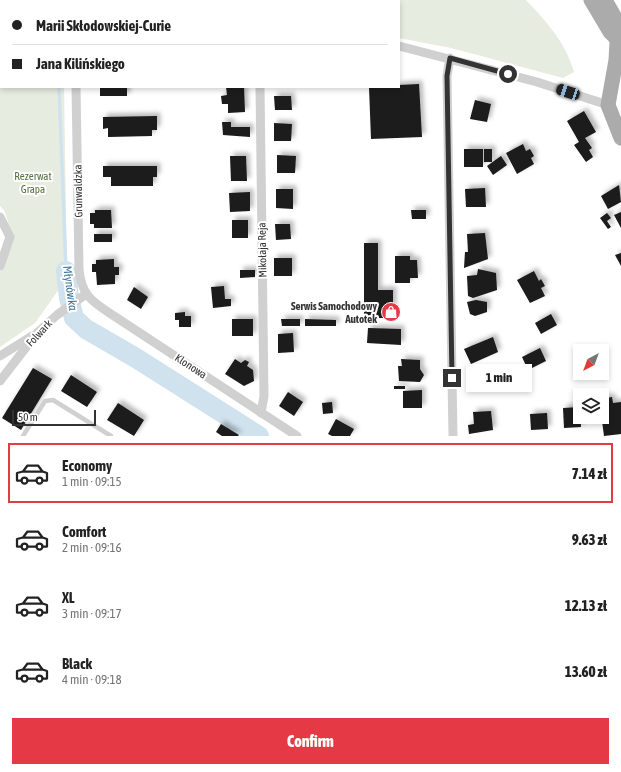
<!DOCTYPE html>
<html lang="en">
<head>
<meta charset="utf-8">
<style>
  :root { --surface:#fff; --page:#f6f6f6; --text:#222; --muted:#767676; --line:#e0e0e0; --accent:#e63946 }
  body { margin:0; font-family:"Asap Condensed",sans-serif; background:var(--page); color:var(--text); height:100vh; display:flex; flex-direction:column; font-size:15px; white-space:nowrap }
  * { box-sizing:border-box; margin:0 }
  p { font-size:13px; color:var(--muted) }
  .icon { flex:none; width:22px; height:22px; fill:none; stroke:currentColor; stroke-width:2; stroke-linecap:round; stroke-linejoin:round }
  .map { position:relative; height:436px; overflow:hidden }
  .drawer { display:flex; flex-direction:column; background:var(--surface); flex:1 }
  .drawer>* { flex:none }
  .banner { position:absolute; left:0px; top:0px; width:400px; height:88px; box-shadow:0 2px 6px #0003; display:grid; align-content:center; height:88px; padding:0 12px; background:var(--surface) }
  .needle { width:26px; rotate:221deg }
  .controls { position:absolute; left:573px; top:344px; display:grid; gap:8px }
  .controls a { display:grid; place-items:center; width:36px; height:36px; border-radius:0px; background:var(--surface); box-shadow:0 2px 6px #0003; font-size:20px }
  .scale { position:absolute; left:12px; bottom:10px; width:84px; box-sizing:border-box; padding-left:4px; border:2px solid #333; border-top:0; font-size:11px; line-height:14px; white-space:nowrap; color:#333; -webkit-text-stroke:3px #fff; paint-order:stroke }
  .end { position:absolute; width:18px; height:18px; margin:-9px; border:5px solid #333; background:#fff; box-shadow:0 0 0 2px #fff }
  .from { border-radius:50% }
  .bubble { position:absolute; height:28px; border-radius:0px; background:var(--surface); box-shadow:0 2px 6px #0003; font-size:13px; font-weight:800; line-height:28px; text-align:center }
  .car { position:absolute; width:12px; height:24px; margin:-12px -6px; border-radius:5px; box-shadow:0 0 3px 1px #0007; background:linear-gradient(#222 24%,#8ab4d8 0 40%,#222 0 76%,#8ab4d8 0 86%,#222 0) }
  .banner b { display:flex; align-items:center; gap:14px; height:38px; font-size:15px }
  .banner b+b { border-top:1px solid var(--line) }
  .banner i { width:10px; height:10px; background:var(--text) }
  ul { padding:7px 0 0; list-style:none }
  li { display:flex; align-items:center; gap:12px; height:60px; margin:0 8px 6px; padding:0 4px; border:2px solid transparent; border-radius:0px }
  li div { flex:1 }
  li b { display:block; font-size:15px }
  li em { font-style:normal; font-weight:800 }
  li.active { border-color:var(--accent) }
  li>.icon { width:36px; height:36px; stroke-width:1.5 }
  .action { display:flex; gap:8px; margin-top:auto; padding:8px 12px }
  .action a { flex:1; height:46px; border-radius:0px; background:var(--accent); color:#fff; font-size:16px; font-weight:800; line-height:46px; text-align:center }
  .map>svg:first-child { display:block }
</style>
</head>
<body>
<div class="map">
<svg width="621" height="436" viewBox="0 0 621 436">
  <defs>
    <filter id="shadow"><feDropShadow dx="3.5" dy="-3.5" stdDeviation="2" flood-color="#0004"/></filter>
  </defs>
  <rect width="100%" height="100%" fill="#fff"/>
  <g fill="#e6ecdf">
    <path d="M0,0H57L1,1V87H64L67,278L35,323L0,347V272L14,239L4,210L0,206Z"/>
    <path d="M261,0H526C546,21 566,43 574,72L563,78L451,48L399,38V1Z"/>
  </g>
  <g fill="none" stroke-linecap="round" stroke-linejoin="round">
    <g stroke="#cfe2ee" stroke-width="3.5">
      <path d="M56,0V1"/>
      <path d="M59,87L66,271"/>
    </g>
    <path stroke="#cfe2ee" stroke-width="20" d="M66,271L69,298L74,318L86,329L136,358L259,436"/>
  </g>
  <g fill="#1a1a1a" filter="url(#shadow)">
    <path d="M419,84L422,137L371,139L369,87H399V85Z"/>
    <rect x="100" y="87" width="27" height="9"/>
    <path d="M226,87H244L245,112L228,113V104H222L221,96L227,95Z"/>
    <path d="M274,96H291L292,110H275Z"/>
    <path d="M475,100L491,104L487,122L470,119Z"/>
    <path d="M584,111L596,132L585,138L592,148L589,150L593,157L586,162L574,145L579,142L567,121Z"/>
    <path d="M157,116V130H152V136L108,137V128L103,129V117Z"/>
    <path d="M222,122H231V127H250V137L223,135Z"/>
    <path d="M274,123L292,124L291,141H274Z"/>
    <path d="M523,144L526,151L530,149L534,156L531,158L534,164L517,174L506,153Z"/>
    <rect x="464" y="149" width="19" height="18"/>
    <rect x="484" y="149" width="8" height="13"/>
    <path d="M277,155L296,156L295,173H277Z"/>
    <path d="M230,156H246L247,181H231Z"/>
    <path d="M501,156L507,165L493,175L487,166Z"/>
    <path d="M103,166H157V177H153V186H111V177H103Z"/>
    <path d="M619,185L621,202L608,209L601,196Z"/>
    <path d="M485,188L486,207H466L465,189Z"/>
    <path d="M276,189H293V209L276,208Z"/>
    <path d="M250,192V211L230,212L229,193Z"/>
    <path d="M95,210H111L112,228H94V224H90V213H95Z"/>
    <path d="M411,210H426V219H412Z"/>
    <path d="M621,212V228L614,215Z"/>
    <path d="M607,213L611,218L607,221L611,227L608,229L600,218Z"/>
    <rect x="232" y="220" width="16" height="18"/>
    <path d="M275,224H290L291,239L276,240Z"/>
    <path d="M485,233L488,259L464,268L465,252H468L467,234Z"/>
    <rect x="94" y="234" width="18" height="8"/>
    <path d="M364,243H378V290H393V318H364Z"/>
    <path d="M621,253V266L615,255Z"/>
    <path d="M395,256H410V260H417L418,278H410V283H395Z"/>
    <rect x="274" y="258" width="18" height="18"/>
    <path d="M114,259V267H119V275H115V284L97,285L96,272H92V264H96V260Z"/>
    <path d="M478,269L496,273L497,290L473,298L468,296L467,276L477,275Z"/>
    <path d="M240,270H255V277L240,278Z"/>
    <path d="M534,271L539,281L541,279L545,286L541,288L545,296L530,303L517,280Z"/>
    <path d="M224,286L225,299H231V306L213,308L211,287Z"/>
    <path d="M134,287L148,297L141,309L127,300Z"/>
    <path d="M476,300L487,302V312L475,316L470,314L467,302Z"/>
    <path d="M185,312V316H191V327H179V320H175V313Z"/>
    <path d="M551,314L557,325L541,334L535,323Z"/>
    <rect x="232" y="319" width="21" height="17"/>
    <path d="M281,319H300V326H282Z"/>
    <path d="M305,319L336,320V326H305Z"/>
    <path d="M368,328L401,329V345L367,343Z"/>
    <path d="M293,333L294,352L278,353V334Z"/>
    <path d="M493,337L498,352L471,364L464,349Z"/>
    <path d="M540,348L546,361L528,370L522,357Z"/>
    <path d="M235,359L241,363L245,360L249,362L247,366L253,370L254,381L244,386L225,374Z"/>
    <path d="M401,359L420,360V369L424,375L420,382L399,381L398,366H402Z"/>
    <path d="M33,368L52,379L21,430L2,418Z"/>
    <path d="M474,374H491V390L475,391Z"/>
    <path d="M71,375L97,392L87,407L61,391Z"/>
    <rect x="394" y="386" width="11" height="3"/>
    <path d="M422,390V408H403V391Z"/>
    <path d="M288,392L303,402L294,416L279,406Z"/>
    <path d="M612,397L613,403L621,402V434L604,436L602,421L595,422L594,417H602V399Z"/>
    <path d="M332,402L333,413L323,414L322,403Z"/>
    <path d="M118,403L144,420L134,436L107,420Z"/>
    <path d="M580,407L581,427L564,428L563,408Z"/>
    <path d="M491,411L493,430L469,434L468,425L474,424L473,412Z"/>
    <path d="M547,413L548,429L531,430L530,414Z"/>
    <path d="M336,419L354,429L350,436H332L328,434Z"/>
    <path d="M221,424L239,435L238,436H222L216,432Z"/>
  </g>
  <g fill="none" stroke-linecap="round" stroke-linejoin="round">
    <g stroke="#d0d0d0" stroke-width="4.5">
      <path d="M261,1V0"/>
      <path d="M23,436L45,401L53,400L111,436"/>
    </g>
    <g stroke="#d0d0d0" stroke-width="9">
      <path d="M223,0L226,1"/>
      <path d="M75,1V0"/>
      <path d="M399,46L537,82L608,105"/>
      <path d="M450,58L447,76L453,436"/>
      <path d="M76,87L79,269C81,294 91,301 111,314L297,436"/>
      <path d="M260,87L264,396L261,413"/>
      <path d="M0,217L10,237L0,266"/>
      <path d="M0,356L32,336"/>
      <path d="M0,381L37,333L57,315L86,294"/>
    </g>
    <g stroke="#ababab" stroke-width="15">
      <path d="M591,0L610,32L617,39"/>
      <path d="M605,0L618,23L616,60L608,105L621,138"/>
    </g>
  </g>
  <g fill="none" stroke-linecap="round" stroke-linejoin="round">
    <path stroke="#333" stroke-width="5" d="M452,378L447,76L450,58L508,74"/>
  </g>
  <defs>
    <g id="shop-disc" transform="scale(1)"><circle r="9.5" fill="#e63946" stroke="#fff"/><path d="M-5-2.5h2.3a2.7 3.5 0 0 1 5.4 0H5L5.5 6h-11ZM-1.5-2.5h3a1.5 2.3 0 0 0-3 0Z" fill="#fff"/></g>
  </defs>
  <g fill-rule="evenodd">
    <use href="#shop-disc" x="391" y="312"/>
  </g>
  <g text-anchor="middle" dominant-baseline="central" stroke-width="4" stroke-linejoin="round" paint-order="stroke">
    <g font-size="11" fill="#56703f" stroke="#fff">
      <text x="33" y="176">Rezerwat<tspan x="33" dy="13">Grapa</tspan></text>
    </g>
    <g font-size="11" fill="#333" stroke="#fff">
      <text transform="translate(78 191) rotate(-91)">Grunwaldzka</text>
      <text transform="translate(262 250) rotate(-91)">Mikołaja Reja</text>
      <text transform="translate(39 333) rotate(-47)">Folwark</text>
      <text transform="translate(191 366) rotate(33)">Klonowa</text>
    </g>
    <g font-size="11" font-weight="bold" fill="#333" stroke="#fff" text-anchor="end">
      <text x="377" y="306">Serwis Samochodowy<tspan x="377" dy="13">Autotek</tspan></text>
    </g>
    <g font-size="12" font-style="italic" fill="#3f7597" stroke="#fff">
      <text transform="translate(70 288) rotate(82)">Młynówka</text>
    </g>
  </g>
</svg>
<div class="controls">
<a><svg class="needle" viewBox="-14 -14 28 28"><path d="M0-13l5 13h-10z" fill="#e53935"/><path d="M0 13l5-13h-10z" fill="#767676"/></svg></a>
<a><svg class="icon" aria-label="layers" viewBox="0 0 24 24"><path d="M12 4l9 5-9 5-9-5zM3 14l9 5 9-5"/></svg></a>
</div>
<div class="scale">50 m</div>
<i class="end from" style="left:508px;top:74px"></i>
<i class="end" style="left:452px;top:378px"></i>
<div class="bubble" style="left:466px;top:364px;width:66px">1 min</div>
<i class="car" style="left:568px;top:92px;rotate:288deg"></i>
<div class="banner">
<b><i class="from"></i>Marii Skłodowskiej-Curie</b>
<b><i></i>Jana Kilińskiego</b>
</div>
</div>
<section class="drawer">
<ul>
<li class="active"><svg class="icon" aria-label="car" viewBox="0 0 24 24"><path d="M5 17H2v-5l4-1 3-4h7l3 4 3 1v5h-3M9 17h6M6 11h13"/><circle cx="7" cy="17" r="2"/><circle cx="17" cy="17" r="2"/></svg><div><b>Economy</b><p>1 min · 09:15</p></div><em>7.14 zł</em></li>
<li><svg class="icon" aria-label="car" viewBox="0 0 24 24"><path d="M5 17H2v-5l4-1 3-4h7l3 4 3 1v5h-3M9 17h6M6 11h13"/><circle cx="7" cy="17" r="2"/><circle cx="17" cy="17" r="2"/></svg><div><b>Comfort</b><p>2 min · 09:16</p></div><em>9.63 zł</em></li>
<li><svg class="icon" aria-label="car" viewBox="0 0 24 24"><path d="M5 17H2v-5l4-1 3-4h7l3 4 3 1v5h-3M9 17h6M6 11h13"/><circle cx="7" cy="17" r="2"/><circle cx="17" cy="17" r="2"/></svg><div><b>XL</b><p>3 min · 09:17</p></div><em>12.13 zł</em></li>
<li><svg class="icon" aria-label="car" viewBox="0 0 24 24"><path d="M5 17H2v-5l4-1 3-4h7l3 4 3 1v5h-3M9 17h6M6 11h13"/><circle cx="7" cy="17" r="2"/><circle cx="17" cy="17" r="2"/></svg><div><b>Black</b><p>4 min · 09:18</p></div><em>13.60 zł</em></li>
</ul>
<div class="action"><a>Confirm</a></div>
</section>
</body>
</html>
